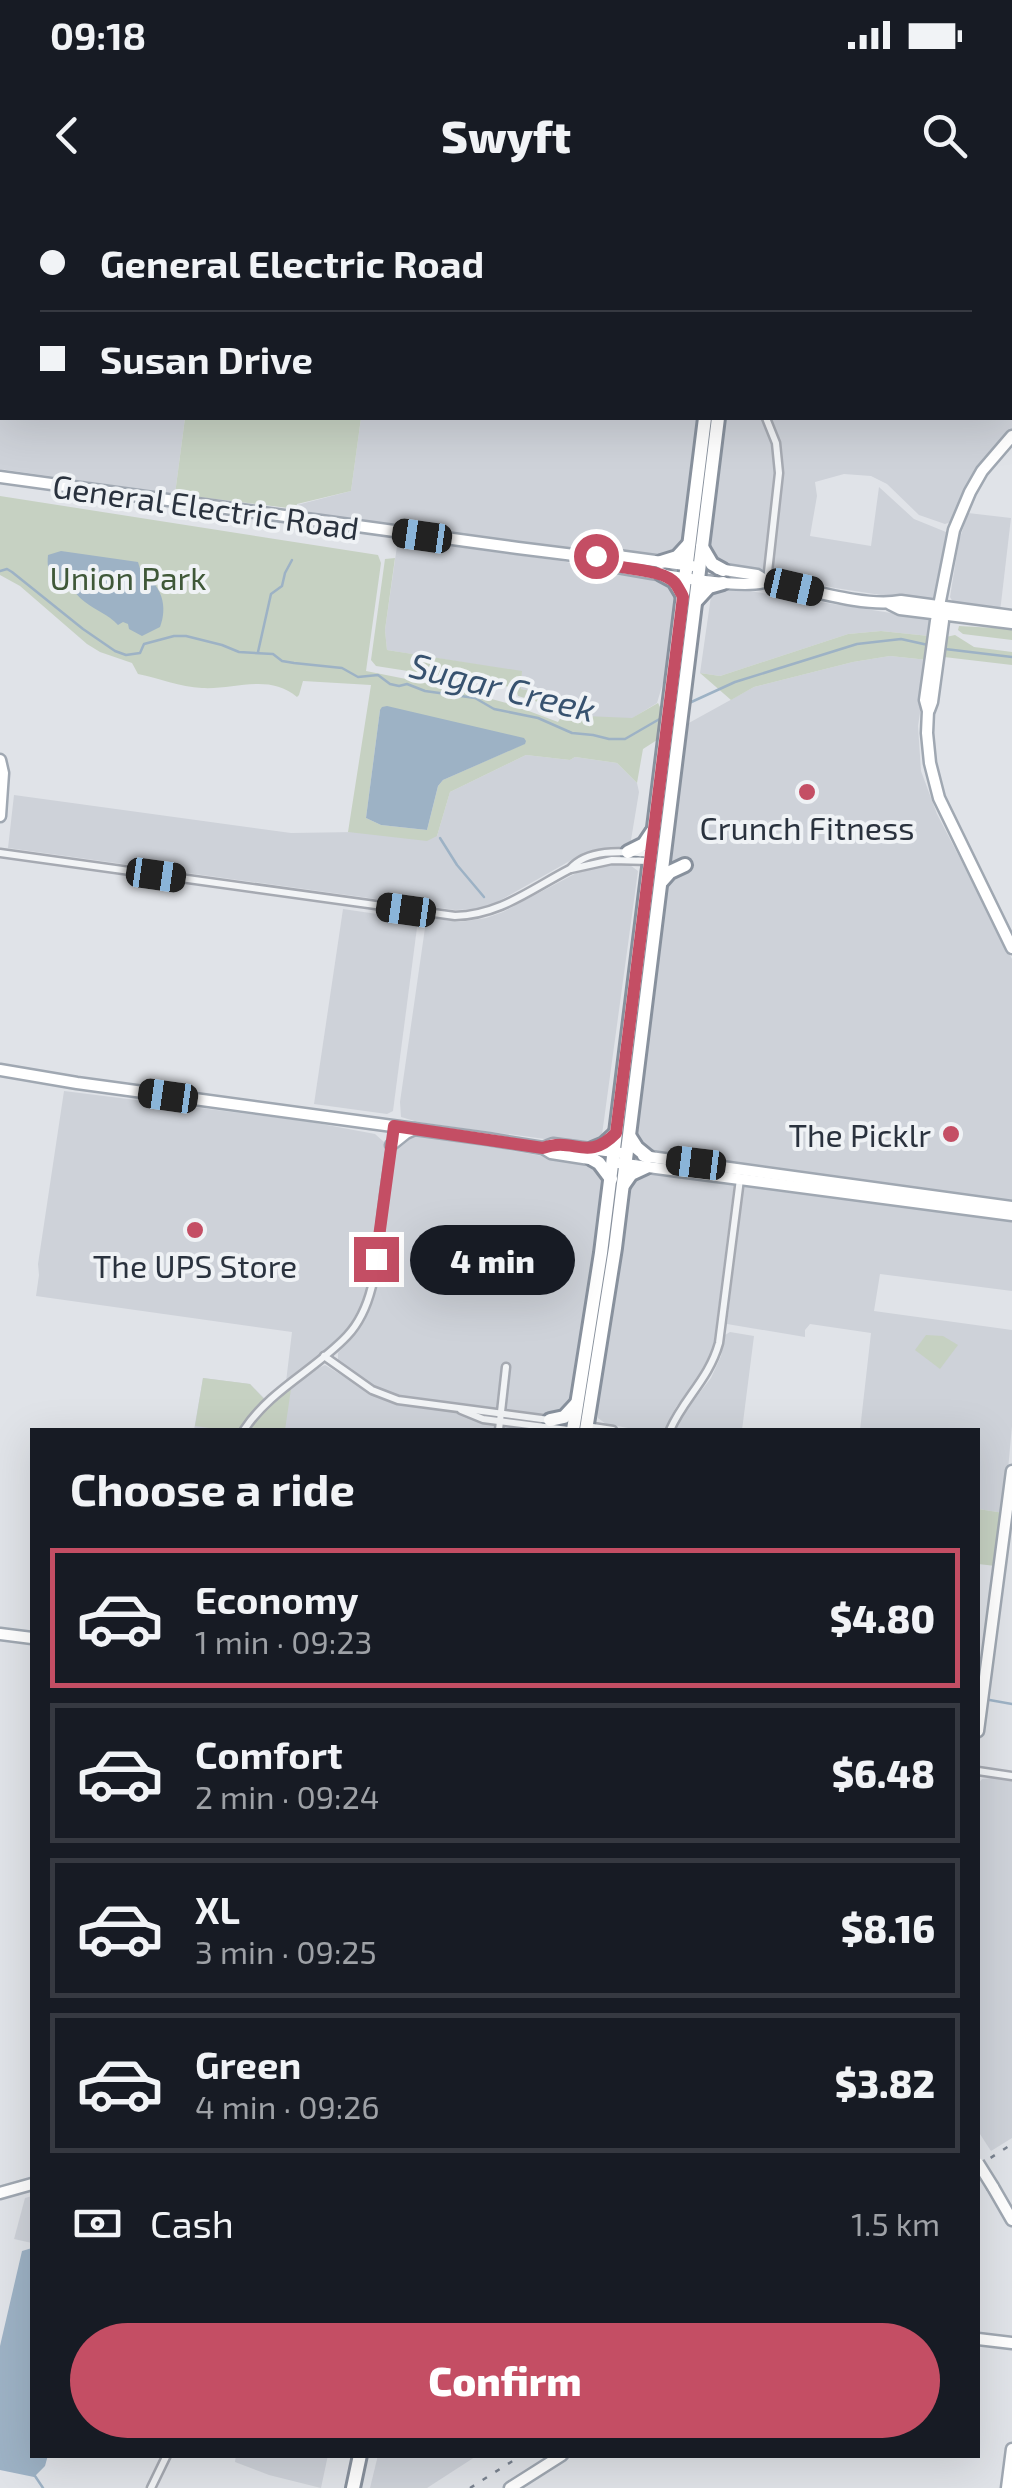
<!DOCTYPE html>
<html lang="en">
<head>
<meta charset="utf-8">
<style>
  :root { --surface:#171b24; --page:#20242c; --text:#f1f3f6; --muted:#9ea1a6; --line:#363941; --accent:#c44e64 }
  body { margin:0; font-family:"Exo 2",sans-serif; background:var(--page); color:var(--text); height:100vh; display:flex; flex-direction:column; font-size:38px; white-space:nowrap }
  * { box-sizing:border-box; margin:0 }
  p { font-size:32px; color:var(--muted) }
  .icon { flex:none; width:55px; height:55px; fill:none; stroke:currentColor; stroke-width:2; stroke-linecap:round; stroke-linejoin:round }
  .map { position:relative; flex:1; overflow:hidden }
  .side { position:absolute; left:30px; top:1228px; width:950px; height:1030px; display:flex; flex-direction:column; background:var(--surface); border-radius:0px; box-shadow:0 10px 40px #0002 }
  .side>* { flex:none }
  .guide { position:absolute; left:0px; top:0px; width:1012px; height:220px; box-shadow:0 10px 40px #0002; display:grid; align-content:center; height:220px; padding:0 40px; background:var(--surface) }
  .end { position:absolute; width:45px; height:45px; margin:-22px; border:12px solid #c44e64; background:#fff; box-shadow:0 0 0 5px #fff }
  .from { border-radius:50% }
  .bubble { position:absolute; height:70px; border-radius:35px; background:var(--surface); box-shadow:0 10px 40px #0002; font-size:32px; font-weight:800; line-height:70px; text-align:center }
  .car { position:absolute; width:30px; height:60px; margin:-30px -15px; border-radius:12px; box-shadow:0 0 8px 2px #0007; background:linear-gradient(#222 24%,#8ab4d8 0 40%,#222 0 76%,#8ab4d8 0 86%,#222 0) }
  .guide b { display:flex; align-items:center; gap:35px; height:95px; font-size:38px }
  .guide b+b { border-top:2px solid var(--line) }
  .guide i { width:25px; height:25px; background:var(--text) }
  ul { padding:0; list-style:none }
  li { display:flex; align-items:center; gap:30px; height:140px; margin:0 20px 15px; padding:0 20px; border:5px solid var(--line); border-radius:0px }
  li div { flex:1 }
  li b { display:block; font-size:38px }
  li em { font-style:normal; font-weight:800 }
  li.current { border-color:var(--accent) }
  li>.icon { width:90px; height:90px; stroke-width:1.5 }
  h2 { padding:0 40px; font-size:45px; line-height:120px }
  .pay { display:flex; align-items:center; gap:25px; height:110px; padding:0 40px; font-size:38px }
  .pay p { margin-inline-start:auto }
  .action { display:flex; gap:20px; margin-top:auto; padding:20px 40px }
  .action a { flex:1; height:115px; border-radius:60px; background:var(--accent); color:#fff; font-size:40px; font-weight:800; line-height:115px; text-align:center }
  .status { display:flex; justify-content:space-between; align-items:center; height:70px; padding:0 50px; background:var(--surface); direction:ltr }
  .status svg { height:28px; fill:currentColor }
  header { display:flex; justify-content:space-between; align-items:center; height:130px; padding:0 40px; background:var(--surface); font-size:45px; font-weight:800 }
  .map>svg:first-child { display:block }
</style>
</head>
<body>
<div class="status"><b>09:18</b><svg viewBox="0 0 49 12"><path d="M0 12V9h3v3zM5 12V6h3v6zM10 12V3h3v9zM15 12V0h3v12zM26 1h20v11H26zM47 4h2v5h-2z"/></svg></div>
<header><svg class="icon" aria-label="back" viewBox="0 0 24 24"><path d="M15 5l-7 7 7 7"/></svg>Swyft<svg class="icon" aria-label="search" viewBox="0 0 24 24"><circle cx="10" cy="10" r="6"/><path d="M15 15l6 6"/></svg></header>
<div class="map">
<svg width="1012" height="2288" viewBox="0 0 1012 2288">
  <rect width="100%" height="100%" fill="#e0e3e8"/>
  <g fill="#ced2d9">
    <path d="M509,0H728L727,2H509Z"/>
    <path d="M767,0H1012V229L986,256L973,274L960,297L951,322L945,324L919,315L887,284L871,276L844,274L815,282L817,296L810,336L871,346L879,287L914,319L946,332L935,396L932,400L927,402L835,388L758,370L721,365L713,361L707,342L723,218H1010V2H766Z"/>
    <path d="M0,60L2,61V218H185L175,294L0,269Z"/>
    <path d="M361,218H699L682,346L668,357L634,355L536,346L296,312L297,305L351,291Z"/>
    <path d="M968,313L1011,318L1000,412L954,404L950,397L959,341Z"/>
    <path d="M398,339L561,361L665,380L675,391L677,403L668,466L657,503L626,522L585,516L565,503V497L521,489L522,472L387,450L385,430Z"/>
    <path d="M730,388L930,419L929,436L881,431L848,434L720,476L700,473L712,389Z"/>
    <path d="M890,456L928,460L918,526L921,571L937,614L1012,759V1004L726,965L699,958L657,953L645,951L635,937L646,836L654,792L679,572L687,524L754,487L853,462Z"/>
    <path d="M526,555L570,560L575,557L617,563L637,583L639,592L630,646L601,650L575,658L492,705L475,709L455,710L8,648L14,595L291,633L355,632L437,636L450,592Z"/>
    <path d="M619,664L630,665L638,671L601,942L587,945L574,943L418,922L401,917L400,902L426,721L429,718L460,722L486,718L503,712L582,670Z"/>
    <path d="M343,709L418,720L393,911L387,914L314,904Z"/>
    <path d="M64,891L311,922L375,934L384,942L385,953L368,1086L363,1101L350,1125L333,1145L287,1181L291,1188L312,1171L325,1165L366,1190L368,1182L338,1161V1153L354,1134L372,1103L380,1066L395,946L408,936L445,939L594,965L604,978L603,998L598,1045L565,1230H194L203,1178L250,1184L265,1199L286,1182L292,1132L36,1096L39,1075L38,1064Z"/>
    <path d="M647,971L732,981L734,984L714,1142L705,1169L676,1207L664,1230H639L606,1224L598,1218L596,1207L618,1075L630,983L631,980Z"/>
    <path d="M747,983L1012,1018V1091L880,1074L874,1111L1012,1130V1226L1004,1313L978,1309V1230H860L871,1133L810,1124L805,1130V1137L727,1124L743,989Z"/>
    <path d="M730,1132L754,1136L742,1230H675L681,1217L711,1178L721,1156L725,1135Z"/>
    <path d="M992,1578L1012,1581V1938L991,1951L978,1931V1584L982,1579Z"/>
    <path d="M32,1996V2043L14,2039L25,1998Z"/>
    <path d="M236,2255H328L321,2288L269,2275L235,2262Z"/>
    <path d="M378,2255H478L427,2288H370Z"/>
  </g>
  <g fill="#c6d1c2" fill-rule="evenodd">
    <path d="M185,218H361L351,291L297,304L296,309L175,294Z"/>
    <path d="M0,296L378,355L381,363L366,471L451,488L510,504L558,522L565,510L518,496L516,488L376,466L371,460L385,359L395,358L385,430L387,450L522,471L521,489L565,497V503L585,516L632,518L658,503L661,509L657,540L643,549L637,583L617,563L575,557L570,560L526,555L450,592L437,636L427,641L348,632L371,485L303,481L299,495L297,497C269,473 234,490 202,488C180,487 159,478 138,474L132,463L100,452L87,444L20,386L0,375ZM380,510L524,544L443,580L438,586L427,630L381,625L366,618Z"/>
    <path d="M959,426L1012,429V440L963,434L958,430Z"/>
    <path d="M881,431L929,436L928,460L890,456L853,462L754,487L731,500L700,473L720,476L848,434Z"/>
    <path d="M955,435L974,447L1012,452V465L944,457L946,437Z"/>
    <path d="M926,1135L943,1136L958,1145L940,1169L915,1150Z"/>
    <path d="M203,1178L250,1184L264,1199L286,1182L291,1189L285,1230H223L195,1226Z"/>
    <path d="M978,1309L1004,1313L996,1366L978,1364Z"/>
  </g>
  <g fill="#9db2c5">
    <path d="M61,351L138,362L142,375C162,384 168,407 160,427L142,436L129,429L128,424L123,422L118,425C108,414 96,411 85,402C78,397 74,390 67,385C53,375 46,376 48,355Z"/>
    <path d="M387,506L524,538L526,541L525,544L443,580L438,586L427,630L381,625L366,618L380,510L382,507Z"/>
    <path d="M32,2048V2255H48L45,2266L34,2277L0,2270V2146L22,2051Z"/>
  </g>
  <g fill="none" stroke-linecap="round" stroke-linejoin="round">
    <g stroke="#9db2c5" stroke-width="2.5">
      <path d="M0,371L7,369L12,372L83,429L115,451L126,455L140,453L144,444L174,436H186L222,445L239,452L273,454L282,461L294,463L342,468L358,477L378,475L390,484L399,486L407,484L425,491L475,498L494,509L538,518L572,533L593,535L609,539H625L663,517"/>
      <path d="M945,449L1012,457"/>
      <path d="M258,452L271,394L282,386L285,373L292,360"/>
      <path d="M687,504L735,482L857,444L901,439L928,445"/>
      <path d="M440,638L457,665L484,697"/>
      <path d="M984,1499L1012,1504"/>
      <path d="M35,2276L43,2288"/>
    </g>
    <g stroke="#a6aab2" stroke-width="11">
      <g id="minor">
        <path d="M762,2L763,0"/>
        <path d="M766,218L776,243L779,273L767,381"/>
        <path d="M0,653L455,716C500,715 531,689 570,669C589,647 626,652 653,654"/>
        <path d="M571,669L612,660L650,661"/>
        <path d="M324,1156L372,1190L398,1200L549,1220"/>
        <path d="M461,1210L483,1219L568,1230"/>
        <path d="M586,1226L613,1230"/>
        <path d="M244,1230C270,1190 315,1170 347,1136C379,1102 377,1046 383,1003C386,977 391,952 394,926"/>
        <path d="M499,1230L506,1167"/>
        <path d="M670,1230C684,1198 709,1179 719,1143L740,979"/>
        <path d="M978,1571L1012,1576"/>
        <path d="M151,2288L167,2255"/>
      </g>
    </g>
    <g stroke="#a0a8b2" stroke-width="15">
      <g id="major">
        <path d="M1012,236L982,271L970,292L954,330L936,421L925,500L928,511L927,533L930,563L939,598L1012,748"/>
        <path d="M0,277L518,348L590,357L603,354L692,366"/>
        <path d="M591,358L600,364C632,369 743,392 767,381"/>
        <path d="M718,369L757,375L767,381C805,388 863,408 901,401L1012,416"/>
        <path d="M890,404L900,409L1012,423"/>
        <path d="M929,510L932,502L943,421L941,409"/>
        <path d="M0,560L3,573L0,616"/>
        <path d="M0,870L77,883L488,939L543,948L551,953L596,960"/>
        <path d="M391,945L406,933L415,929"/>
        <path d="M543,948L553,944L621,953"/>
        <path d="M643,956L1012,1007"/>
        <path d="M618,963L1012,1015"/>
        <path d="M0,1434L32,1438"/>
        <path d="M978,1531L1012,1271"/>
        <path d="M993,1987L1012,2020"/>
        <path d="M0,1993L32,1984"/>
        <path d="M978,2139L1012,2143"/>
        <path d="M510,2288L562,2255"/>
        <path d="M1007,2288L1012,2249"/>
      </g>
    </g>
    <g stroke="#88919d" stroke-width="18">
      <g id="highway">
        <path d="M732,2V0"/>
        <path d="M745,2L746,0"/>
        <path d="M702,347L712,364L723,370"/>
        <path d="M661,362L677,357L688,345"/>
        <path d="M661,374L674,381L683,396"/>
        <path d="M697,400L709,387L723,383"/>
        <path d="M628,652L644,644L652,632"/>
        <path d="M662,681L670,672L685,665"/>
        <path d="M630,937L637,948L648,957"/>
        <path d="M592,949L604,944L616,933"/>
        <path d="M592,959L599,963L611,979"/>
        <path d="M624,984L631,974L646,967"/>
        <path d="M550,1220L564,1217L577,1203"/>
        <path d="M573,1230L601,1053L705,218"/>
        <path d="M586,1230L615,1048L718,218"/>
        <path d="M353,2288L360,2255"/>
      </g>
    </g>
    <use href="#minor" stroke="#f2f4f6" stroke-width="6"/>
    <use href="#major" stroke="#fff" stroke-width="10"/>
    <use href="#highway" stroke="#fff" stroke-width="12"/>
    <g stroke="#7a8390" stroke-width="2.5" stroke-dasharray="5 10" stroke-linecap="butt">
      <path d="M978,1966L1012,1944"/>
      <path d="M470,2288L522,2255"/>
    </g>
    <g stroke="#a0a8b2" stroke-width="15" stroke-linecap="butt">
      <path id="major-bridge" d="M978,1963L993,1987"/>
    </g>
    <use href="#major-bridge" stroke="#fff" stroke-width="10"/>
  </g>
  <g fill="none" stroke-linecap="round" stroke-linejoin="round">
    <path stroke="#c44e64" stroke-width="12" d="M376,1059L394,926L543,948C574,936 587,963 616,933L683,397C683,396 676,384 675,383C660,366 613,372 590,357L596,356"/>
  </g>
  <g fill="#c44e64" stroke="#eff2f5" stroke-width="4">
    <circle cx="807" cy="592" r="10"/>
    <circle cx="951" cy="934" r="10"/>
    <circle cx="195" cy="1030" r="10"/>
  </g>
  <g text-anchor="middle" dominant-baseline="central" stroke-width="8" stroke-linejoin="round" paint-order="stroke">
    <g font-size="32" fill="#2a323e" stroke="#eff2f5">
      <text transform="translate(206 306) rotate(8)">General Electric Road</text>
    </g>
    <g font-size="32" fill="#3f5838" stroke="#eff2f5">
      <text x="128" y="377">Union Park</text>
    </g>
    <g font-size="32" fill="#2a323e" stroke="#eff2f5">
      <text x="807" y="627">Crunch Fitness</text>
      <text x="931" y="934" text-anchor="end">The Picklr</text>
      <text x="195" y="1065">The UPS Store</text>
    </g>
    <g font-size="35" font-style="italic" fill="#37526f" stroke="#eff2f5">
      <text transform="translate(503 486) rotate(14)">Sugar Creek</text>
    </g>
  </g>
</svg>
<i class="end from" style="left:596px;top:356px"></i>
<i class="end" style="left:376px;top:1059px"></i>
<div class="bubble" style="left:410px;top:1025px;width:165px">4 min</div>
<i class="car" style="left:422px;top:336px;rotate:278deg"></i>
<i class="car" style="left:794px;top:387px;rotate:103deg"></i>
<i class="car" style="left:156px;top:675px;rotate:98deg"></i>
<i class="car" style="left:406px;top:710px;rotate:278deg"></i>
<i class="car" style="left:168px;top:896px;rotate:278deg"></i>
<i class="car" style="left:696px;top:963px;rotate:277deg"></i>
<div class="guide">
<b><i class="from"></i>General Electric Road</b>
<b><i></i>Susan Drive</b>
</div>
<section class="side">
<h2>Choose a ride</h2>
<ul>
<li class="current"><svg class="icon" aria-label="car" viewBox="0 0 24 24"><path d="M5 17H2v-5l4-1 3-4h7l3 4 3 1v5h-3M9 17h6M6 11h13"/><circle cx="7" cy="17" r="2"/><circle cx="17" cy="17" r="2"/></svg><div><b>Economy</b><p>1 min · 09:23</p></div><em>$4.80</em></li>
<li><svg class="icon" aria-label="car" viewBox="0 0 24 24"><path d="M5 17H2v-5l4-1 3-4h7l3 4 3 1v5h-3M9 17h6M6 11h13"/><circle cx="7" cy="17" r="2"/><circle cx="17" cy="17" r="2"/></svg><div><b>Comfort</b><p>2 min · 09:24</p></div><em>$6.48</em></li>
<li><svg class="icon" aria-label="car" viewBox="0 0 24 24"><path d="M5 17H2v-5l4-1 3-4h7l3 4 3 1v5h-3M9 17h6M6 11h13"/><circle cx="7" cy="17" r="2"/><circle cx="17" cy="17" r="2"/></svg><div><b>XL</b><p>3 min · 09:25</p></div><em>$8.16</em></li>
<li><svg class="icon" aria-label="car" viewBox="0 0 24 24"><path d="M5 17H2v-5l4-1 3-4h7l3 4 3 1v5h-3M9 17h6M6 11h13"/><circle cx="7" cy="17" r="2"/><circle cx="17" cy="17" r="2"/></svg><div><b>Green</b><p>4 min · 09:26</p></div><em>$3.82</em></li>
</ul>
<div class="pay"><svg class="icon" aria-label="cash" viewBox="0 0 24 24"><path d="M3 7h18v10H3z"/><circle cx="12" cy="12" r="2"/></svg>Cash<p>1.5 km</p></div>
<div class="action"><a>Confirm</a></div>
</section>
</div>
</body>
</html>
